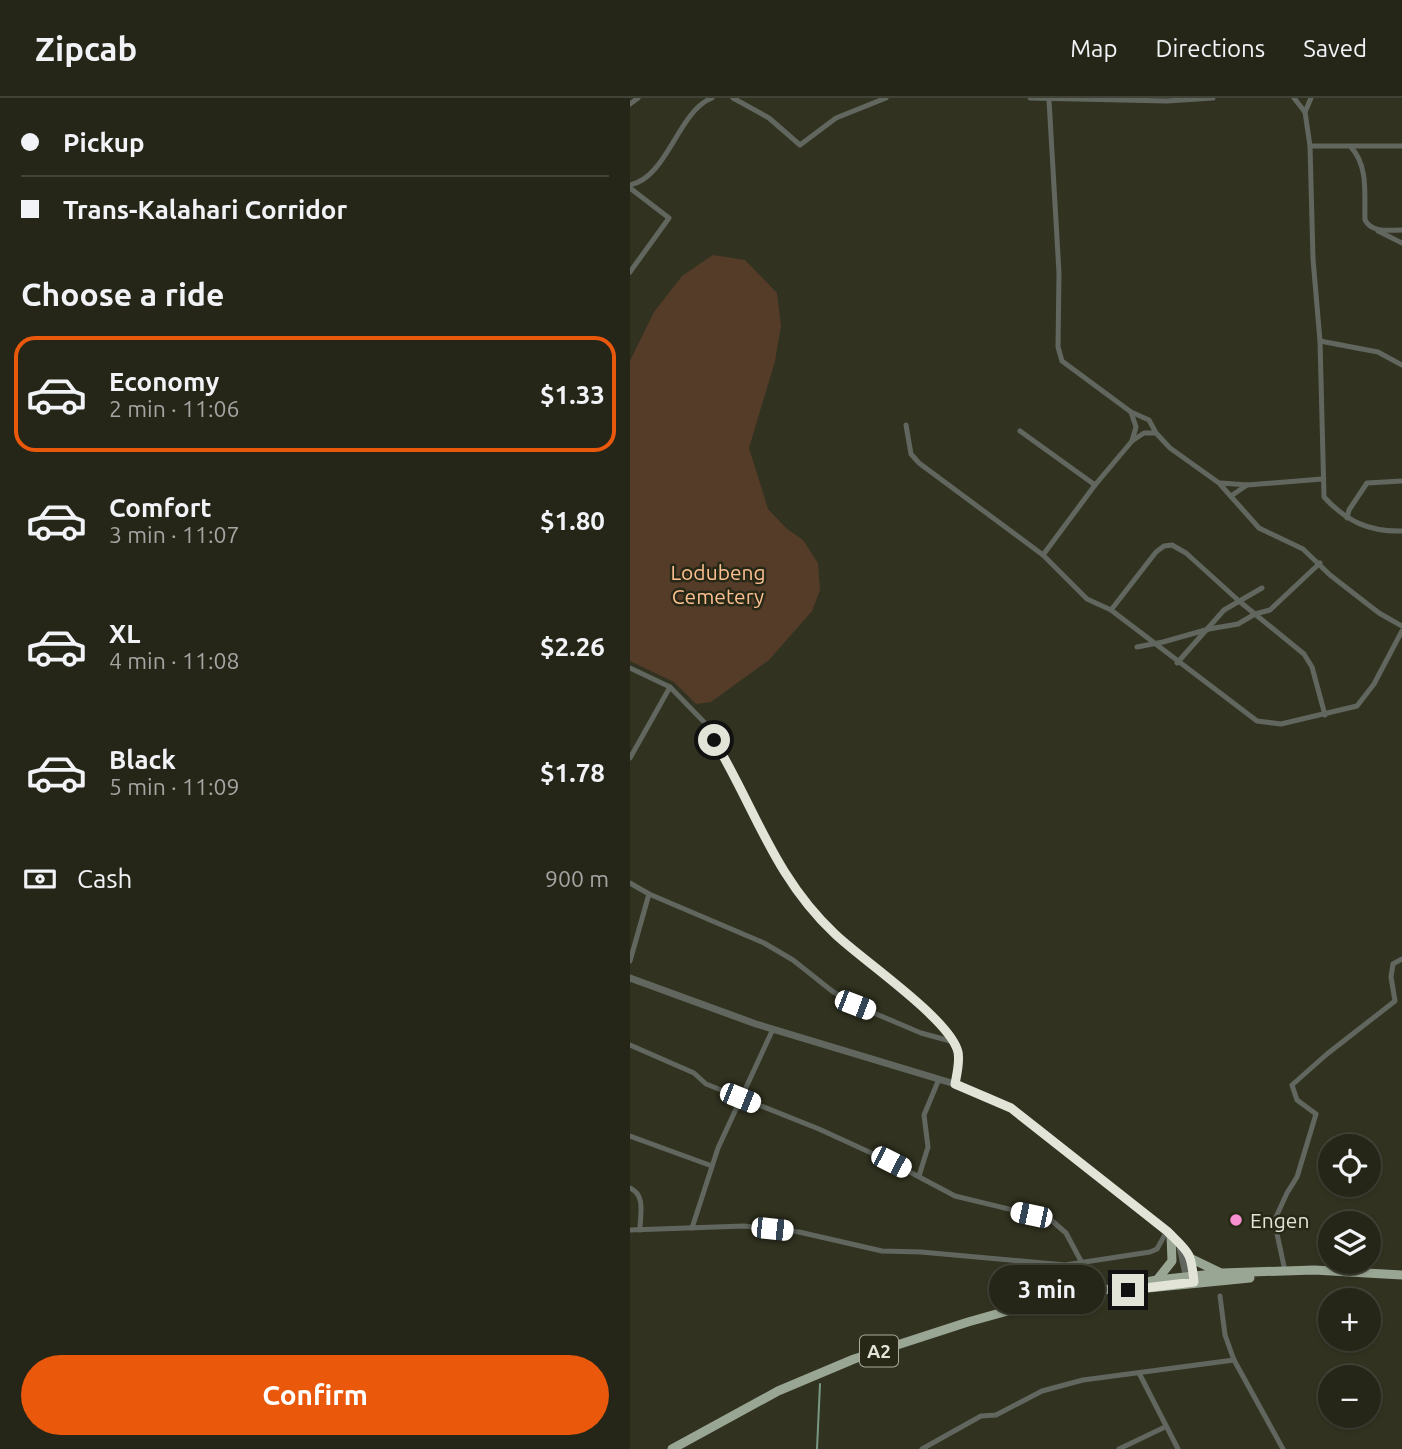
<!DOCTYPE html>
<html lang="en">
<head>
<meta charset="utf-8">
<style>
  :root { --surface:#262618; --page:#2e2e21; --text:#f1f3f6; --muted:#a4a5a2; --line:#424337; --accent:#ea580c }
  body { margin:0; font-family:Ubuntu,sans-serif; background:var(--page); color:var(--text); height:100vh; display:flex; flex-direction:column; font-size:26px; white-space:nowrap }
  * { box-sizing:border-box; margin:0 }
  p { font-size:23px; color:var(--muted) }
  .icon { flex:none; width:38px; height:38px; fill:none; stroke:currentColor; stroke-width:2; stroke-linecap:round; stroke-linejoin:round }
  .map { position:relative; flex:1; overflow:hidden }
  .drawer { display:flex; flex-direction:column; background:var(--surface); width:630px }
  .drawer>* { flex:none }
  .hud { display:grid; align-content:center; height:154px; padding:0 21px; background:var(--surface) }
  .buttons { position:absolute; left:688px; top:1036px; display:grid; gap:14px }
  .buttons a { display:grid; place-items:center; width:63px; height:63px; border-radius:50%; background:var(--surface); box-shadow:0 2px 5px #0004,0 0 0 2px var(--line); font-size:35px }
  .end { position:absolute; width:32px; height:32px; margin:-16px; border:9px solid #e3e4d8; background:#111; box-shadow:0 0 0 4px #111 }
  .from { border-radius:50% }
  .bubble { position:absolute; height:49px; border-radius:24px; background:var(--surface); box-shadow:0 2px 5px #0004,0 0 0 2px var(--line); font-size:23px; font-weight:700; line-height:49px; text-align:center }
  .car { position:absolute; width:21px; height:42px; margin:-21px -10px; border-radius:9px; box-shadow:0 0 5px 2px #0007; background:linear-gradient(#fff 24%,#345 0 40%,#fff 0 76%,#345 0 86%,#fff 0) }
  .hud b { display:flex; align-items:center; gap:24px; height:66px; font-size:26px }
  .hud b+b { border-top:2px solid var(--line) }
  .hud i { width:18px; height:18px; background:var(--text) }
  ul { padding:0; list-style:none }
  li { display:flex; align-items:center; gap:21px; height:116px; margin:0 14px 10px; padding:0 7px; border:4px solid transparent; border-radius:21px }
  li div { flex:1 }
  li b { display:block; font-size:26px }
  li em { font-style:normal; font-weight:700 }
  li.on { border-color:var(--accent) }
  li>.icon { width:63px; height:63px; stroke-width:1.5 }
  h2 { padding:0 21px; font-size:32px; line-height:84px }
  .pay { display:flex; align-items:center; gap:18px; height:77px; padding:0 21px; font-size:26px }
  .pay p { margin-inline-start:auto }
  .action { display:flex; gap:14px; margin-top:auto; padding:14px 21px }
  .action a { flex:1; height:80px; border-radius:42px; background:var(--accent); color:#fff; font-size:28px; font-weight:700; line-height:80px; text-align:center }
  header { display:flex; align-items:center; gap:42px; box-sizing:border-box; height:98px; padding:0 35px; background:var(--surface); border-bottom:2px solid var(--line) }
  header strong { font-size:33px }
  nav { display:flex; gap:38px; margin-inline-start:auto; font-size:24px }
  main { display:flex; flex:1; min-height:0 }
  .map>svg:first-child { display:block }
</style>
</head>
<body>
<header>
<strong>Zipcab</strong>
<nav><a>Map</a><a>Directions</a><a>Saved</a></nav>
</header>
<main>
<section class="drawer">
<div class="hud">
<b><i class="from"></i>Pickup</b>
<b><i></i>Trans-Kalahari Corridor</b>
</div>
<h2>Choose a ride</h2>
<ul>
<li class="on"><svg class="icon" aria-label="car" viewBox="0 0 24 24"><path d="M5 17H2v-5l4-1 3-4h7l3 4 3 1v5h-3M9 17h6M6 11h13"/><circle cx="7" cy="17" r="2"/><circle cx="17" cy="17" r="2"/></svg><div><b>Economy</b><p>2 min · 11:06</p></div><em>$1.33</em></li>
<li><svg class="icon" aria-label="car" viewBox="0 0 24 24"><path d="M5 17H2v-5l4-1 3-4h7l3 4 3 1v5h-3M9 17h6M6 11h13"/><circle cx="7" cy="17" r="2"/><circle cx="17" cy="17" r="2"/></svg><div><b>Comfort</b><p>3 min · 11:07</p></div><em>$1.80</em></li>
<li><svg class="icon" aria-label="car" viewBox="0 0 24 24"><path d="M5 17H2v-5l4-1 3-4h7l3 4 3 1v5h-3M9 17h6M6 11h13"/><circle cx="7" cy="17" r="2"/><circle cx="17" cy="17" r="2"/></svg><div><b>XL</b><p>4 min · 11:08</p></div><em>$2.26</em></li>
<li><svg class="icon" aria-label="car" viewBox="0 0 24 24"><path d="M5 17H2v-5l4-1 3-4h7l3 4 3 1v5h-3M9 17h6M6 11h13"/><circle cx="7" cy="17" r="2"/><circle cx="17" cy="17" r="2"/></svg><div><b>Black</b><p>5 min · 11:09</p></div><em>$1.78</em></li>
</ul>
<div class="pay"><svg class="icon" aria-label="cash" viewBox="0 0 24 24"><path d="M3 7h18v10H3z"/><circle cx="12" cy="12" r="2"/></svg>Cash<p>900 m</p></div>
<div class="action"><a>Confirm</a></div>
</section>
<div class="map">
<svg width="772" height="1351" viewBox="0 0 772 1351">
  <rect width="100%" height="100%" fill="#323220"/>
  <path fill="#543c29" d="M83,157L115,162L147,195L151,228L145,263L119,350L138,411L156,430L173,442L188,465L190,492L182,513L139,562L81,604L66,606L44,584L0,563V263L24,214L52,178Z"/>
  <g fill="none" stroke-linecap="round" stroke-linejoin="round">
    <path stroke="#789884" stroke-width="2" d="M187,1351L190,1286"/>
    <g stroke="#61675f" stroke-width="5">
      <path d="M103,0L139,20L170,47L206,20L256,0"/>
      <path d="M400,0L537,3L583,0"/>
      <path d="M664,0L675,14L680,48L683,161L690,243L694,399C716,423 739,434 772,433"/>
      <path d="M419,2L429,175L428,249L432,263L501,314L519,322L526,335L540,350L589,385L629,430L673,451L700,477L749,515L772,528"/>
      <path d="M0,6L8,0"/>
      <path d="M675,14L681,0"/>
      <path d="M680,48H772"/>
      <path d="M721,49C739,69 734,97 735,122C742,135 758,132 772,132"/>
      <path d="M0,87C38,79 48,13 82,0"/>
      <path d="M0,90L39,120L0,174"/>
      <path d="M748,133L772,145"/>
      <path d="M690,243L748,254L772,267"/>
      <path d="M276,327L281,356L289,365L413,457L457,501L481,512L627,623L651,626L727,608L744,586L772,533"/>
      <path d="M390,333L465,387"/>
      <path d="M502,343L514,335H526"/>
      <path d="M591,385L617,387L692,381"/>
      <path d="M601,398L617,387"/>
      <path d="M717,420L719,412L737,385L772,383"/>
      <path d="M413,457L465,387L502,343L506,329L501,314"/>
      <path d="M481,512L526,454L534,448L542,447L556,455L609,503L674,556L682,569L695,617"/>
      <path d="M507,549L533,544L579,531L608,526L625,516L640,512L690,465"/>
      <path d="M547,565L594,512L632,490"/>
      <path d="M0,570L40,589L74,624L92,655L142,756L189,820L218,848L269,889L321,939L329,960L325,986"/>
      <path d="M0,660L40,589"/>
      <path d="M0,785L19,796L134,845L163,862L202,893L225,907L291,935L324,944"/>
      <path d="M0,863L19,796"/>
      <path d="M0,947L64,975L76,986L189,1031L261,1064L325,1098L420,1121L436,1135L452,1165"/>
      <path d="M0,1038L82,1068"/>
      <path d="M289,1078L298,1049L294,1017L309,981"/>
      <path d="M0,1090C16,1097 10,1117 10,1132"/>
      <path d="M62,1130L88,1050L143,931"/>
      <path d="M0,1132L114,1128L169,1134L252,1153L291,1154L435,1167L520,1154L527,1151L537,1133"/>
      <path d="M655,1173L646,1131V1119L657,1095L667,1079L686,1016L667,1002L662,987L697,956L765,903L761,879L763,866L772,861"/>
      <path d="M590,1198L595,1237L604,1262L653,1351"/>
      <path d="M509,1275L548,1351"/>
      <path d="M292,1351L351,1318L366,1317L412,1293L453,1282L604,1262"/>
      <path d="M489,1351L535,1329"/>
    </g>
    <g stroke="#61675f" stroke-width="7">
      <path d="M0,880L126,926L325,986L356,998L381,1010L408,1030L546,1142L562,1161L563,1183"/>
      <path d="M550,1149L557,1181"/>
    </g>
    <g stroke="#9aa694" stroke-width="9">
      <path d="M562,1161L589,1174"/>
      <path d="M527,1182L542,1163L541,1137"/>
      <path d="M498,1192L620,1180"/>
      <path d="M42,1351L148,1293L224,1261L338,1224L406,1205L527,1182L592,1175L684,1172L772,1177"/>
    </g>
  </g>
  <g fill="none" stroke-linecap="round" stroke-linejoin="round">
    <path stroke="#e3e4d8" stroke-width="9" d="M84,642C125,710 144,779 205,836C232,862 320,921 328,954C330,964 327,975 325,986L381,1010L537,1133C559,1155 561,1153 564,1184L498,1192"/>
  </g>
  <circle fill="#f690d1" stroke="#282816" stroke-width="2.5" cx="606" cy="1122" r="7"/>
  <g text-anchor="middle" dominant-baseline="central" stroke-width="5" stroke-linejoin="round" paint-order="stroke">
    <rect fill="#282816" stroke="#abac9e" stroke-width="2" x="230" y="1237.5" width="38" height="31" rx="5"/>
    <g font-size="19" font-weight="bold" fill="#e3e4d8">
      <text x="249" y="1253">A2</text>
    </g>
    <g font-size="21" fill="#fdc091" stroke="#282816">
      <text x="88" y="474">Lodubeng<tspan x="88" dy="24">Cemetery</tspan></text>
    </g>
    <g font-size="21" fill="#e3e4d8" stroke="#282816" text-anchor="start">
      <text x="620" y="1122">Engen</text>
    </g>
  </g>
</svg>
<div class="buttons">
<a><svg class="icon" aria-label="locate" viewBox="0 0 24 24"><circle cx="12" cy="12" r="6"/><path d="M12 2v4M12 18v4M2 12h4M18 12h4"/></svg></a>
<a><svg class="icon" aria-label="layers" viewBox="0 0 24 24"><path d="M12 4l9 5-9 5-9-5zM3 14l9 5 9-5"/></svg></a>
<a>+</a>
<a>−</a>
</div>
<i class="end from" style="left:84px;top:642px"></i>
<i class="end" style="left:498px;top:1192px"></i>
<div class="bubble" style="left:359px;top:1167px;width:116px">3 min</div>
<i class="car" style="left:225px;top:907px;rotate:111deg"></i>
<i class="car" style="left:110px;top:1000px;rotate:112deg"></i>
<i class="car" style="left:261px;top:1064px;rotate:117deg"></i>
<i class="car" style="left:401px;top:1117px;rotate:282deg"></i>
<i class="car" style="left:142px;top:1131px;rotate:96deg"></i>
</div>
</main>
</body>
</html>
